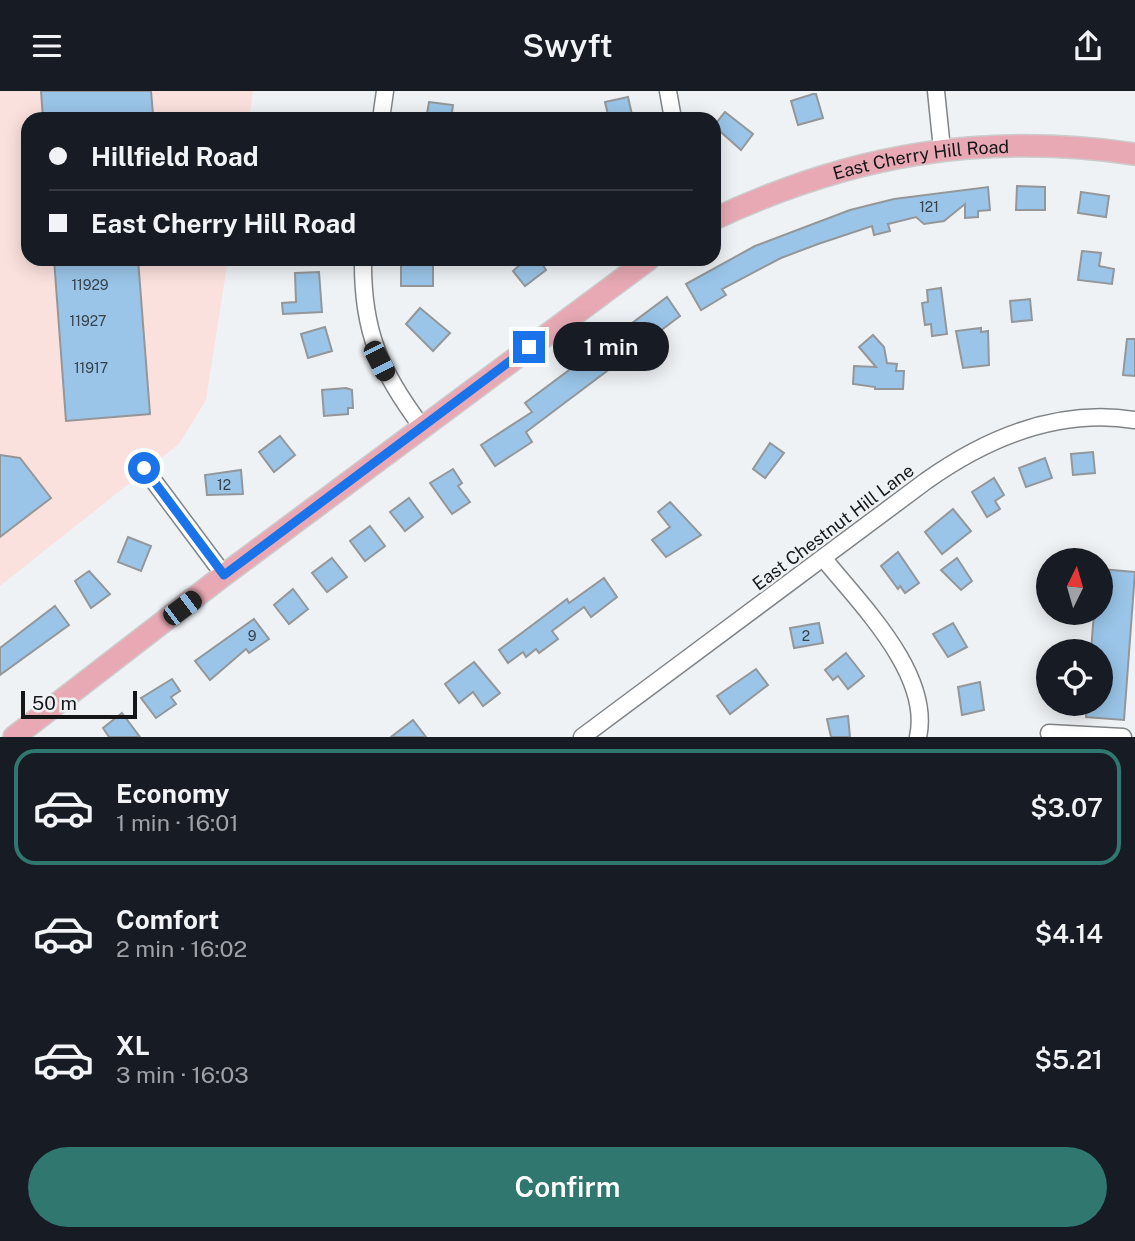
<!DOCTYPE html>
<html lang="en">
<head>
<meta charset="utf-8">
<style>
  :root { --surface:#171b24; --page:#242831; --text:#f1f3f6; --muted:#9ea1a6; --line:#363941; --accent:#307770 }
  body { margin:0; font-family:"Public Sans",sans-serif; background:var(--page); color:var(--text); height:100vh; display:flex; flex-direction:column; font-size:26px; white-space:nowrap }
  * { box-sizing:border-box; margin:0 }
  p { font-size:23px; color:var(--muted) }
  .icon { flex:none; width:38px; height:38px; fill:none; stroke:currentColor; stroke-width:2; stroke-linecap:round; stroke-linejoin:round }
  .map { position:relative; height:646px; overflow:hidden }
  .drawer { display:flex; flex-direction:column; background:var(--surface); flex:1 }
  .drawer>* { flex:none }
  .hud { position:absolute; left:21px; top:21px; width:700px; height:154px; border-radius:21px; box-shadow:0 4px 18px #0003; display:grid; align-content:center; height:154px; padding:0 28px; background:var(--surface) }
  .needle { width:46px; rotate:5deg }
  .fabs { position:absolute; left:1036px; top:457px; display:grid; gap:14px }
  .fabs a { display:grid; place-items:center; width:77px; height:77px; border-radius:50%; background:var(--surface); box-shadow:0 4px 18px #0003; font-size:35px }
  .scale { position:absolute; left:21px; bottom:18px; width:116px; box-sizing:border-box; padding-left:7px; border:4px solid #151617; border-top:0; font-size:19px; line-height:24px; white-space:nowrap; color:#151617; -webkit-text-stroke:5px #eff2f5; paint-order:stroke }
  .end { position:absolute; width:32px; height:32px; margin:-16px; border:9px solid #1a73e8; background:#fff; box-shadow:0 0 0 4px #fff }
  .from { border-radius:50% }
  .bubble { position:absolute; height:49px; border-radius:24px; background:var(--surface); box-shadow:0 4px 18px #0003; font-size:23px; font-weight:600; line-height:49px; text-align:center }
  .car { position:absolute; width:21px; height:42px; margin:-21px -10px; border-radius:9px; box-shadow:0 0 5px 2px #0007; background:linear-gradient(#222 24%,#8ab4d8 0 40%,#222 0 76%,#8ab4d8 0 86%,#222 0) }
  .hud b { display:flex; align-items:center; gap:24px; height:66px; font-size:26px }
  .hud b+b { border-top:2px solid var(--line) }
  .hud i { width:18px; height:18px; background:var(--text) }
  ul { padding:12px 0 0; list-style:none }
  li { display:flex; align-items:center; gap:21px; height:116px; margin:0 14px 10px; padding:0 14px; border:4px solid transparent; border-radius:21px }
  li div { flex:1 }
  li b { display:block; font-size:26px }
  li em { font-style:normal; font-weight:600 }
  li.on { border-color:var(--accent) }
  li>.icon { width:63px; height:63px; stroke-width:1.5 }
  .action { display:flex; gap:14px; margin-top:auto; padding:14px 28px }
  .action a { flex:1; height:80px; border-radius:42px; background:var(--accent); color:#fff; font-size:28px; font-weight:600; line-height:80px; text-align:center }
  header { display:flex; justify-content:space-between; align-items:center; height:91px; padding:0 28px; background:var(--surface); font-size:32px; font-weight:600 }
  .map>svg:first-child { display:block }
</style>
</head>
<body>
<header><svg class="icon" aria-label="menu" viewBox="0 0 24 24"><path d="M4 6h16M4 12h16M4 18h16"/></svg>Swyft<svg class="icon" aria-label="share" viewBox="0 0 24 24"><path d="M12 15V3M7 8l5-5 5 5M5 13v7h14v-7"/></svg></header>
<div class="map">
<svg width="1135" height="646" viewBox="0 0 1135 646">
  <rect width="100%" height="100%" fill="#eff2f5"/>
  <path fill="#fbe1dd" d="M0,0H253L249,28H28V168H228L206,309L179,353L0,495Z"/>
  <g fill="#9ac5e8" stroke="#949799" stroke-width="2">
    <path d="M41,0H151L153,23L43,28Z"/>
    <path d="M813,3H816L823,27L798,34L791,10Z"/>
    <path d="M628,6L633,28H609L605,11Z"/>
    <path d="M429,11L453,14L451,28H426Z"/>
    <path d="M725,21L753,43L741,59L714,35Z"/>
    <path d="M1017,95L1045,96V119H1016Z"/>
    <path d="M988,96L990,119L978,120V126L965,127V113L944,130L924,133L916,126L888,133L890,140L874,144L872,135L818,153L781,167L722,198L726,204L701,219L686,193L755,155L850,119L894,108Z"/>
    <path d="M1081,101L1109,105L1106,126L1078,122Z"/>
    <path d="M1082,160L1101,162L1099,175L1114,178L1112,193L1078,189Z"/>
    <path d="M54,168H138L150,323L66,330Z"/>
    <rect x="401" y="168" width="32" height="27"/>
    <path d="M526,168H539L546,179L525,195L513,180Z"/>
    <path d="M319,181L322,221L283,223L282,212L296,211L295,182Z"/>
    <path d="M941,197L947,243L932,245L931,233L925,234L922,212L928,211L927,199Z"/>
    <path d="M667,206L680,225L526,341L532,351L495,375L481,354L532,321L525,312Z"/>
    <path d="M1030,208L1032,229L1012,231L1010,210Z"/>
    <path d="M420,217L450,242L433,260L406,233Z"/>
    <path d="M325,236L332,260L308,267L301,243Z"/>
    <path d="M981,237V241L988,240L989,274L963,277L956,240Z"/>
    <path d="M873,244L884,256L887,272L897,273L896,280H904L903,298H875V296L853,293L854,275L876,276L859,256Z"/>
    <path d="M1127,248H1135V285L1123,284Z"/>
    <path d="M346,297L352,299L353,317H348V323L324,325L322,299Z"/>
    <path d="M280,345L295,364L274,381L259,361Z"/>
    <path d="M770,352L784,362L765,387L753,378Z"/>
    <path d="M1093,361L1095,382L1073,384L1071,363Z"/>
    <path d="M0,364L20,367L51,407L0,446Z"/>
    <path d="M1045,367L1052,387L1026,396L1019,377Z"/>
    <path d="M453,378L462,392L458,395L470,411L452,423L430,392Z"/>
    <path d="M241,379L243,403L207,404L205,384Z"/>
    <path d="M994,387L1004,404L995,410L1000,418L987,426L972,401Z"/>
    <path d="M409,407L423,426L405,440L390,421Z"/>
    <path d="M670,411L701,444L666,466L652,449L670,436L658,421Z"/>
    <path d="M953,418L971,440L942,463L925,441Z"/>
    <path d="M370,435L385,455L365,470L350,450Z"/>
    <path d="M128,446L151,455L141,480L118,471Z"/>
    <path d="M898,461L919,492L905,502L900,495L898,498L881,475Z"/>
    <path d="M332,467L347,486L327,501L312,482Z"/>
    <path d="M957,467L972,490L961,499L941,479Z"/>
    <path d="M1101,478L1135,481L1124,629L1086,626L1087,612H1101V560H1091L1094,522H1101Z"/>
    <path d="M89,480L110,503L91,517L75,490Z"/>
    <path d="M604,487L617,506L591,526L584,516L552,540L558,548L539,562L536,558L526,566L523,561L508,572L499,559L567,508L569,512Z"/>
    <path d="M293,498L308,518L289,533L274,514Z"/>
    <path d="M55,515L69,534L0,584V557Z"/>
    <path d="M254,528L269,548L249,562L246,558L210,589L195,570Z"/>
    <path d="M819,532L823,552L794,557L790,537Z"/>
    <path d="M953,532L967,556L948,566L933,543Z"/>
    <path d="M846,562L864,585L848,598L838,585L833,589L825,579Z"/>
    <path d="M474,571L500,602L483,615L473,601L459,612L445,593Z"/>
    <path d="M756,578L768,594L730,623L717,605Z"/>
    <path d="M172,588L180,600L171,606L176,613L156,627L141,607Z"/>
    <path d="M980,591L984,619L962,624L958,596Z"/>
    <path d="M122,622L140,646H109L103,637Z"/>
    <path d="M848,625L850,646H831L827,628Z"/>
    <path d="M413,629L426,646H391Z"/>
  </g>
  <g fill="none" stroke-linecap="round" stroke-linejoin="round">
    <g stroke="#818486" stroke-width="19">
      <g id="minor">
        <path d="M668,0L673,28"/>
        <path d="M936,0L942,58"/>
        <path d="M381,28L385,0"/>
        <path d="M363,168C362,240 380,280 422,336"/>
        <path d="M144,377L224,484"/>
        <path d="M824,468C860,513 932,583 918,646"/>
        <path d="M1049,642L1123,646"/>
        <path d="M582,646L926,390C988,346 1058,317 1135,329"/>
      </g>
    </g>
    <g stroke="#ccc" stroke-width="24">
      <g id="major">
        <path id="s1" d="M714,128C853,63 983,41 1135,63"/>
        <path d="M14,646L224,484L649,168"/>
      </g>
    </g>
    <use href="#minor" stroke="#fff" stroke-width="16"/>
    <use href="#major" stroke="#e8a9b4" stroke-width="21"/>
  </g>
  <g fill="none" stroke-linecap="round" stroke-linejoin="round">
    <path stroke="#1a73e8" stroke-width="9" d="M144,377L224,484L529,256"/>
  </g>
  <g text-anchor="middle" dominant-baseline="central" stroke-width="5" stroke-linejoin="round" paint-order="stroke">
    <g font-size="14" fill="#36424b">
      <text x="929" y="116">121</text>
      <text x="90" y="194">11929</text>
      <text x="88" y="230">11927</text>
      <text x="91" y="277">11917</text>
      <text x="224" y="394">12</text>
      <text x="252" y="545">9</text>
      <text x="806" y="545">2</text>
    </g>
    <g font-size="18" fill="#151617" stroke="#eff2f5">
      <text stroke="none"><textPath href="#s1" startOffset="217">East Cherry Hill Road</textPath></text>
      <text transform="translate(833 436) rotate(-37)">East Chestnut Hill Lane</text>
    </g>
  </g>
</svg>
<div class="fabs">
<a><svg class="needle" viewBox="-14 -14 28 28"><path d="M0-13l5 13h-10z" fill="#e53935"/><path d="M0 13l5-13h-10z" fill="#9ea1a6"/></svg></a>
<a><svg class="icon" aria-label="locate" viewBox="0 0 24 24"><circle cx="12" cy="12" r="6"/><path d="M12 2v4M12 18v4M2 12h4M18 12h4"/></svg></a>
</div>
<div class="scale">50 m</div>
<i class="end from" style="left:144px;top:377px"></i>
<i class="end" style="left:529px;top:256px"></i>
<div class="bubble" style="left:553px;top:231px;width:116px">1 min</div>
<i class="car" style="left:379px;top:270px;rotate:153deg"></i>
<i class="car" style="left:182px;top:517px;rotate:53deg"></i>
<div class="hud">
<b><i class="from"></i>Hillfield Road</b>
<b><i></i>East Cherry Hill Road</b>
</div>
</div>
<section class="drawer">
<ul>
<li class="on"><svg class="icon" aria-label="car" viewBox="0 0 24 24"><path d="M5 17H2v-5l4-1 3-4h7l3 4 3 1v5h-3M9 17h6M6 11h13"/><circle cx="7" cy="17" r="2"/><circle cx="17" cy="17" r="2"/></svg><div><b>Economy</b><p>1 min · 16:01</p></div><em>$3.07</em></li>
<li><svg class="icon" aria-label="car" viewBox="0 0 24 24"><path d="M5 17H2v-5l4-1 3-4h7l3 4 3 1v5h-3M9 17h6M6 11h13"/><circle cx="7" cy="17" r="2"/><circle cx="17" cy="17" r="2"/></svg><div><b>Comfort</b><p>2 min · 16:02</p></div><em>$4.14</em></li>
<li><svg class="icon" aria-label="car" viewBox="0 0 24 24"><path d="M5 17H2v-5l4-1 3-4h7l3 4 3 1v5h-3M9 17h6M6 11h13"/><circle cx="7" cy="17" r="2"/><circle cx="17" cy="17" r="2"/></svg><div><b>XL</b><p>3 min · 16:03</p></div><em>$5.21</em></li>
</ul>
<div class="action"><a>Confirm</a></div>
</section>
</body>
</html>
